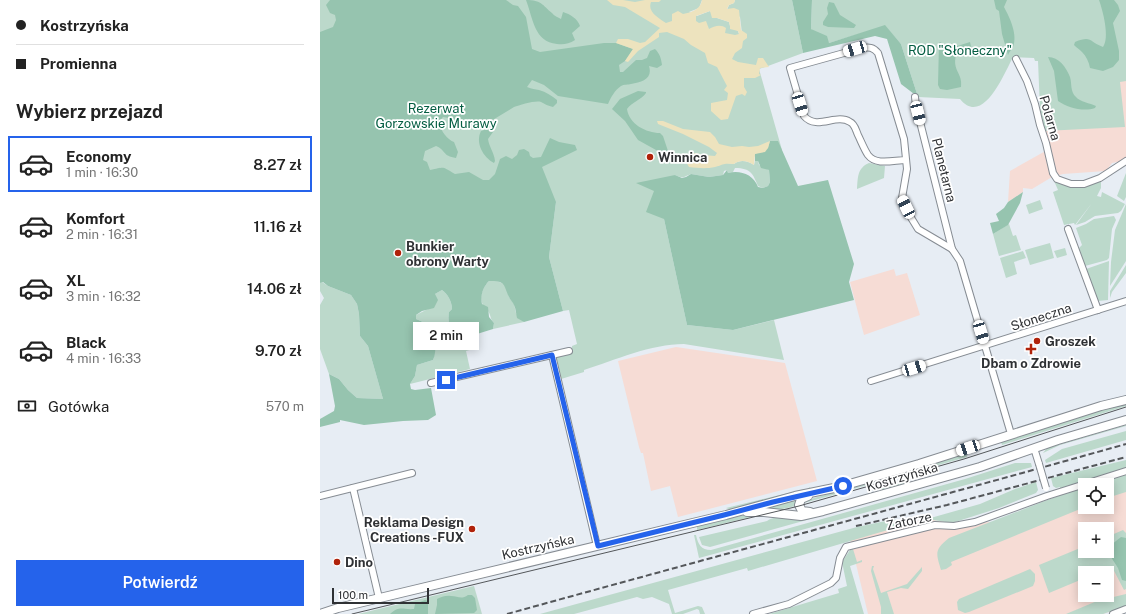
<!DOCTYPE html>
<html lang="pl">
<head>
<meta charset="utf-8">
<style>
  :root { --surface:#fff; --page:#f2f2f2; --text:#222; --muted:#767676; --line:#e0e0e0; --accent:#2563eb }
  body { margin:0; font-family:"Public Sans",sans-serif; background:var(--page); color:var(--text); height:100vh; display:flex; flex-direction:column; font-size:15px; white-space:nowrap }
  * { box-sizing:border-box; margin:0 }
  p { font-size:13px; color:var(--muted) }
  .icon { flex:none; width:22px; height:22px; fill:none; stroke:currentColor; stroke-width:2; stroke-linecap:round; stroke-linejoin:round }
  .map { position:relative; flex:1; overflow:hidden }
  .details { display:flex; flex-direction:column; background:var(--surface); width:320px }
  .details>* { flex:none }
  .hud { display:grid; align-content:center; height:88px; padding:0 16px; background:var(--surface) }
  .fabs { position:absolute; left:758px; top:478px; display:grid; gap:8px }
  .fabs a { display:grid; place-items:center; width:36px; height:36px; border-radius:0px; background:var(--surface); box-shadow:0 2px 10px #0003; font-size:20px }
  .scale { position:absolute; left:12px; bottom:10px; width:97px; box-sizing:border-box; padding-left:4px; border:2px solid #2f3134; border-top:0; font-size:11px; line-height:14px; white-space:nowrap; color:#2f3134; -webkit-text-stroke:3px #fff; paint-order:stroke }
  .end { position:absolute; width:18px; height:18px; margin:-9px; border:5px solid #2563eb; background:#fff; box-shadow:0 0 0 2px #fff }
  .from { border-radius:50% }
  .bubble { position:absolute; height:28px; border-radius:0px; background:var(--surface); box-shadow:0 2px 10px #0003; font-size:13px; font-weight:600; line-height:28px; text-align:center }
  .car { position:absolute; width:12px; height:24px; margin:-12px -6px; border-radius:5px; box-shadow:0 0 3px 1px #0007; background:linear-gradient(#fff 24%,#345 0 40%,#fff 0 76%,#345 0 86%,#fff 0) }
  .hud b { display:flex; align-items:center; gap:14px; height:38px; font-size:15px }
  .hud b+b { border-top:1px solid var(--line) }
  .hud i { width:10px; height:10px; background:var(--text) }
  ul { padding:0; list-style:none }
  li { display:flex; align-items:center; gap:12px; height:56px; margin:0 8px 6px; padding:0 8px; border:2px solid transparent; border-radius:0px }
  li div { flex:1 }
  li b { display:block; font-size:15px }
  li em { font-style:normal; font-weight:600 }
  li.selected { border-color:var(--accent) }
  li>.icon { width:36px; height:36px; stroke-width:1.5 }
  h2 { padding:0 16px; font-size:18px; line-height:48px }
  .pay { display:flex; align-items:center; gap:10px; height:44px; padding:0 16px; font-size:15px }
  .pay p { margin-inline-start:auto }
  .primary-button { display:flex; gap:8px; margin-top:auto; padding:8px 16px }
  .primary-button a { flex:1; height:46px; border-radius:0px; background:var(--accent); color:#fff; font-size:16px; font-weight:600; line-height:46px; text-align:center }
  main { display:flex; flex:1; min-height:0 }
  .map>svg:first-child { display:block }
</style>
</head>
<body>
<main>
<section class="details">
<div class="hud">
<b><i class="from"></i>Kostrzyńska</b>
<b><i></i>Promienna</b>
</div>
<h2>Wybierz przejazd</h2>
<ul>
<li class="selected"><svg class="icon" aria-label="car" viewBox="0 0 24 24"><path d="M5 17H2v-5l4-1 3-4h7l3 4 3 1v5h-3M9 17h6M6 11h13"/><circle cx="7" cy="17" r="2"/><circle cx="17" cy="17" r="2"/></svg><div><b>Economy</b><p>1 min · 16:30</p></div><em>8.27 zł</em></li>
<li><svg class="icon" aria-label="car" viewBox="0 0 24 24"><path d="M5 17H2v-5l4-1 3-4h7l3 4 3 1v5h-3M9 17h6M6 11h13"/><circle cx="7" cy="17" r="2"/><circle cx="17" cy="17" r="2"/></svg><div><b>Komfort</b><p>2 min · 16:31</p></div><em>11.16 zł</em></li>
<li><svg class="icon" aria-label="car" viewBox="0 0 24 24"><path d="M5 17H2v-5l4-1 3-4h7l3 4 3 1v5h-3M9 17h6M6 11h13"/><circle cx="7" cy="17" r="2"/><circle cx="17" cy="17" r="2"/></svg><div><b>XL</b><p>3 min · 16:32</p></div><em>14.06 zł</em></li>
<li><svg class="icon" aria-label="car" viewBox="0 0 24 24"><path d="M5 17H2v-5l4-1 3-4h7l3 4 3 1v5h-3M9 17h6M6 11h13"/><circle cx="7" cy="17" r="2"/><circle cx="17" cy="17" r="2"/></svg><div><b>Black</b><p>4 min · 16:33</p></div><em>9.70 zł</em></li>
</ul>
<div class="pay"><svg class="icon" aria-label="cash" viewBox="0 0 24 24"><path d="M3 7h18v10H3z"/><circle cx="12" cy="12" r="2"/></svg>Gotówka<p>570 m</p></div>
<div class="primary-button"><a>Potwierdź</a></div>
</section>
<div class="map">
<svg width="806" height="614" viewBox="0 0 806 614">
  <rect width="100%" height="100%" fill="#e7edf4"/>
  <g fill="#f6dcd5" fill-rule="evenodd">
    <path d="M800,81H806V158L802,161L792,163L786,171L743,174L732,177L712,189L703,188V192L688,202L690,171L729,149L724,131Z"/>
    <path d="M574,269L576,276L587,273L600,315L544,335L530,282Z"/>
    <path d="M356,347L465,363L497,481L358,517L350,486L331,491L323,453H321L319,447L298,361Z"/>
    <path d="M806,476V606L783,614H548L530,539L592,522L607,519L632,523L672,522L765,489V507H787V485ZM765,529H787V551H765ZM765,573H787V595H765Z"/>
  </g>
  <g fill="#bcd9cb">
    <path d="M0,0H382L379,8L369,12L377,16L390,11L397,18L409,22L410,26L418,31L419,34L423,41L420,17L407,10L409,5L414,3L415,0H472L483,53L448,66L443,58L448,66L439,69L462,150L407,163L414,164C421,159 427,161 434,165L435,161H438L439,165L449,170L450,182L448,186L443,188L438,186C433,174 431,168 415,168L413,172L408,173L407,170L404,171L403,175L389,177L371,174C363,177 364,179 355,175L334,191L344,219L367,325L413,330L454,320L464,360L364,344C331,344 295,360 264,370V372L241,379L236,355L252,351V346L257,344L249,310L243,311L229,257L236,202L0,263Z"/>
    <path d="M492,0H806V81L800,82L805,127L724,131L720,109L718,61H715L714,58L693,57C684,74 663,127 640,99L598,97L581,44L565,26L509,43L491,29Z"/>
    <path d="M549,163L565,166L564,178L537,189C538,178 537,168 549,163Z"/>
    <path d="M806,173V197L804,201L797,196Z"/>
    <path d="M731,174L738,182L749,186L781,180V188L777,196L781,197L782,192L805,204L801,211L798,213L775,216L765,222L756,225L772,203L755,225L754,223L744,225L733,192L738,190Z"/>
    <path d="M720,200L723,209L709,214L706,205Z"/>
    <path d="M806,204V261L790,286L791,262L795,230Z"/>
    <path d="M794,216L796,220L792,229L789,258L787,260L765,266L759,248L762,245L756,228L766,224L774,219Z"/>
    <path d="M689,224L693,236L696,235L701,250L679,256L673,234Z"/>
    <path d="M730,243L734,258L710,265L705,250Z"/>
    <path d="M745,248L747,255L737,258L734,251Z"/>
    <path d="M703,251L706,258L694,262L697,274L686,278L680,258Z"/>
    <path d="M789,261L788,300L778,301L766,269Z"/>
    <path d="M806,265V273L792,292L790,298V291Z"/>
    <path d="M169,281H177L184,284L187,290L189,297L194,304L196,313L204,322L173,329L174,323C170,319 171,315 168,311C166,308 163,306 162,303C159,296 164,286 169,281Z"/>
    <path d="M2,282L8,286L31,295L37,304L39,314L40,336L48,346L63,399L37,398L28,390L19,379L9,374L0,349V305L4,298L0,291V283Z"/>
    <path d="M122,290C128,294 132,302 132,309L129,312C127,324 131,333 142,341L151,340L153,349L146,351L150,369L90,384L95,376L97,365L113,360C118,348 108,333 103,322L96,319V315L110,308L115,294Z"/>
    <path d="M806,404V406L682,445L681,442L774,412Z"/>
    <path d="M806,425V426L740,445L723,453L727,448L731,447Z"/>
    <path d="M806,431V440L726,463L725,460L742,449Z"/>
    <path d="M646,453L647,457L526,491V490L631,458L632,459V457Z"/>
    <path d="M806,460V468L740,489V487L736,488L733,486L731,478Z"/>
    <path d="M695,463H711L712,467L379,558L374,535H376C378,544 381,550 391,550L645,479Z"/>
    <path d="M806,474V492L787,498V485H773Z"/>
    <path d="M588,481V483L560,491V489Z"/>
    <path d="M716,482L718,490L716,493L679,508L632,523L607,519L660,504L695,489Z"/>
    <path d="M490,487L491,490L411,510L406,508L485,489L486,490Z"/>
    <path d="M765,487V507L631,562L632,565L626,569L621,570C616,553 614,550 629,538L730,499Z"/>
    <path d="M519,491L520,493L484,503L487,500Z"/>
    <path d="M475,500V506C460,510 458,510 443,508Z"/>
    <path d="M443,514L377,530V526L424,515Z"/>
    <path d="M501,516L390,547L382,545L379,537L447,521C457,513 486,519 501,516Z"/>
    <path d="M575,519L578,527L428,571L427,568L348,590L355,613L378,606L382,607L385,614H380L379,610L377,609L363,614H352L349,604L332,597L323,599L317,597L254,614H220L537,527Z"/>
    <path d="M803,530L806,533V589L804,590L792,567L777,573H765V578L729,593L719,565L765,546V551H787V537Z"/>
    <path d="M533,549L537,562L542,560V562L530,566L544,614H449L519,593L518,589L527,586L522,562L530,550Z"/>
    <path d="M552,566H554L553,569L561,593L587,584L602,567V571L588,589L581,588L567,592L574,614H561V607L551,571Z"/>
    <path d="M710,569L715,574V581L713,586L649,612L645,613L638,610L637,602L639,599Z"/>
    <path d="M154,586L162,614H38Z"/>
    <path d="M806,594V606L783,614H746L777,601Z"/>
  </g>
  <g fill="#96c4af">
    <path d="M10,0H186L193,5L198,6L206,17L212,49L220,52L284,43H296L313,49L305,61L299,65L300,72H303L316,60H322L327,58L330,51L335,49C340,54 341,58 342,65L337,68L329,66C333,79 322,82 311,84C308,85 304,84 301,86C295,90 291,97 288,104L238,96L224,85L212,80L207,87C212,89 215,89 219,90C226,92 232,96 237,100V103L233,107C228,106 225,104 221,102C216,100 200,105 194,107L166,124L137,122L129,118L123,117C115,125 126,139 134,142L138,152L136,158C122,156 126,150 116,146L105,151L103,160L107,162L110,170C126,167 121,166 135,174L149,172L163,180H169L175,174L180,159L186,156L192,159L197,155L199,150L204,149L209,152L210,156L213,158L221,157L230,138L239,142L255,145L257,150L222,167L236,202L229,257L243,311L204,322L197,318C196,314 196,309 194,305C193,302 190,300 189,297C183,284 186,281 169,281C163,287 160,296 162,304L168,307L169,317L174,323L173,329L157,334L151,340L142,341C131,333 127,324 129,312L132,309C132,302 128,294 122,290L115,294L118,300L114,308L102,311L96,315V319L103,322H110C114,333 118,349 113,360L97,365L95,376L90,384L91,389L95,390L111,388L116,415L108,420L83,421L44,425L20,420V422L0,427V419L14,411L15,406L9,374L19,379L28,390L37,398L63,399L48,346L40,336L39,314L37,304L31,295L8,286L3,282L0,283V32L13,27L16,20L15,15L10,13L6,5Z"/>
    <path d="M206,0C222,0 222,5 232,13C234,16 238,17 241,19L243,12C250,14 258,19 260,26L252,33L255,40C249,44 243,45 237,44C214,42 213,18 206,0Z"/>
    <path d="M472,0H492L491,29L507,36L509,43L565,25L581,44L598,97L581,84L567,39L555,36L483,53Z"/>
    <path d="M674,0H687L684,7C690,18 698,35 693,47C692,49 689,52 688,55L682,34L679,11L676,9Z"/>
    <path d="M779,0H794L798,5L800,11L793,23L799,51V60L793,67L783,71L770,68C769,62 766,56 762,52C759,49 757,48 754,45L755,42C772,35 769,42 783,47C790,38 783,11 779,0Z"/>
    <path d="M509,2L514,3L520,15L536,25L534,28L508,27L503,25V22L508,14L507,8Z"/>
    <path d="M620,42L631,48L650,42L652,50L636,55C632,71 643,73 641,87L627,90L620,89L618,85L619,43Z"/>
    <path d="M728,57C739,57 746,67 750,77C752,83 750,92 756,97C760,102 770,103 776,106L775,108C764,112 748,108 738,101L734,71Z"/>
    <path d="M318,91L326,92V93C321,100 312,102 307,109C309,124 326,133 340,133L343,136L349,154L345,155L318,140L305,121L292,109L300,99Z"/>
    <path d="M173,127L174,128L173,132L168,139C169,147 174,152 175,161L174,163C163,157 155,143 161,131Z"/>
    <path d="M450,141H458L478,186L508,180L534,264L529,282L534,300L413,330L367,325L344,219L326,212L334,191L316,183L355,175L362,178L366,177L371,174L389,177L403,175L407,170L408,173C420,170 433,174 438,187L443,188L448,186L450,182L449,170L441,168L438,161H435V154L448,148Z"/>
    <path d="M703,192L700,203L688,225L673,234L670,223L679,221L676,214L684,208L688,202Z"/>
    <path d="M801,537L806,538V581L802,580L798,568L789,554L791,545Z"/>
    <path d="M148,595H152L155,598L157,610L154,613L115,614L117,605V599C121,597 126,595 131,596C138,596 141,600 148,595Z"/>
    <path d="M105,600L108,601V614H70C80,605 82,610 94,609L95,604Z"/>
  </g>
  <g fill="#ede3be" fill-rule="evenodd">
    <path d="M287,0H303L315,2L325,0H341L339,2H331C327,12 339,18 346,23L352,21V14L358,11L363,14C372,12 380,10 382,0H415L414,3L409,5L407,9L414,8L419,10L421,30L427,34V38L423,41L422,48L415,53L412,59L418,62L436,65L438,58H443L449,67L440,68L439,74L441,75L435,78H424V87L427,92L425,96L422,94L416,96L408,119L401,120L391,111V103L407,100L408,93L404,90L407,86L397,67L388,63L385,53L371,45L364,39L347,32L339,33V37L318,51L308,62L305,61L313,49L296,43L298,39H308L320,43L325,42L340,28L305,7L293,5ZM390,11L392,18H397L409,22L410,26V29L418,31L419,34L415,35L405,33L406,28C401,24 394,26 389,29L386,21L379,23L376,21V16Z"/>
    <path d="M337,121H343L363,129L390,132L395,137L399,144L412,147L422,146L429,147L438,146L450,141L448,148L445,152L435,154L434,165C427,161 421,159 414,164C403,163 405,164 395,167C386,169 378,168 369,167L366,162V158L375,153L383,155L395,156L397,153L389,147L363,134L338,124Z"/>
  </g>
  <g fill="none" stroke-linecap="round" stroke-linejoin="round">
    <g stroke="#868c93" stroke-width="8">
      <g id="street">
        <path d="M696,59L707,81L715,104L720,125L726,143L733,173L737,179L751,184H764L780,178L806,161"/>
        <path d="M595,97L596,106L632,249"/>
        <path d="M586,160C574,160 556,166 548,155C544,149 541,141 538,135C536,131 535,124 530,122C516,113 497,131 484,116L470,68L542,48C549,47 553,47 558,53L584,139L587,169L582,198L590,216L598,229L632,249L640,261L691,434"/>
        <path d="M748,229L778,310"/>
        <path d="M232,355L277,546"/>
        <path d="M551,381L806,301"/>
        <path d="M111,383L249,351"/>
        <path d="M714,448L719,464"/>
        <path d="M33,488L59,598"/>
        <path d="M0,496L92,473"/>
        <path d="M433,614L469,604L511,583L516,578L520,558L526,547L615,525L634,526L655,522L727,496L806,471"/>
        <path d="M793,614L806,609"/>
      </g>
    </g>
    <g stroke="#868c93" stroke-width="10">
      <g id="secondary">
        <path d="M488,496L481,499L479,505L482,511L490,512"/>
        <path d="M427,512H444L481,516L503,511L660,467L738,440L806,420"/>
        <path d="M0,614L18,608L406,515L475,496L519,487L599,464L781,406L806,400"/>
      </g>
    </g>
    <use href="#street" stroke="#fff" stroke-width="6"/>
    <use href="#secondary" stroke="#fff" stroke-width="8"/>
    <path stroke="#54575a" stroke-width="1" d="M32,614L479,506L644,459L806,407"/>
    <g stroke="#54575a" stroke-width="2" stroke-dasharray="6 3" stroke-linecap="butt">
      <path d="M536,526L627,505L806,457"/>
      <path d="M187,614C393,557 600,502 806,444"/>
    </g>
    <g stroke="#868c93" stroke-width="8" stroke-linecap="butt">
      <path id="street-bridge" d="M719,464L726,488"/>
    </g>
    <use href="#street-bridge" stroke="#fff" stroke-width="6"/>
  </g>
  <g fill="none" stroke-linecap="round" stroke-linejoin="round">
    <path stroke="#2563eb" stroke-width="5" d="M126,380L232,355L278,546L404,515L453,502L523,486"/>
  </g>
  <g fill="#b0220a" stroke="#fff" stroke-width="1.5">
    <circle cx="330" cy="157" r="4"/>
    <circle cx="78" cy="253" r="4"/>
    <circle cx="717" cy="341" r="4"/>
    <path d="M709 343h4v4h4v4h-4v4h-4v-4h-4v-4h4z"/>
    <circle cx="152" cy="529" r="4"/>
    <circle cx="17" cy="562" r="4"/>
  </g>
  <g text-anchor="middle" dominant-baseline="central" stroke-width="3.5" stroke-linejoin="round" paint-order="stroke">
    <g font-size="13" fill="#045d42" stroke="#fff">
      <text x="640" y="50">ROD "Słoneczny"</text>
      <text x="116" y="108">Rezerwat<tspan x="116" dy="15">Gorzowskie Murawy</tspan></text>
    </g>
    <g font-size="13" fill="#2f3134" stroke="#fff">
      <text transform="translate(730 118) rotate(74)">Polarna</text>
      <text transform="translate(624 170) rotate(76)">Planetarna</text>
      <text transform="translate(721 317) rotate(-18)">Słoneczna</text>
      <text transform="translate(582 477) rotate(-16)">Kostrzyńska</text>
      <text transform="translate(589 521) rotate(-12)">Zatorze</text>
      <text transform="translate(218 547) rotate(-13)">Kostrzyńska</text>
    </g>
    <g font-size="13" font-weight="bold" fill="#2f3134" stroke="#fff" text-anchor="start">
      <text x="338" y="157">Winnica</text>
      <text x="86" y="246">Bunkier<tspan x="86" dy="15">obrony Warty</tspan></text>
      <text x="725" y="341">Groszek</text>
      <text x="711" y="363" text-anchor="middle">Dbam o Zdrowie</text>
      <text x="144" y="522" text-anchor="end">Reklama Design<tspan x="144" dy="15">Creations -FUX</tspan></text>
      <text x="25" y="562">Dino</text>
    </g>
  </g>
</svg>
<div class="fabs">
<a><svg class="icon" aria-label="locate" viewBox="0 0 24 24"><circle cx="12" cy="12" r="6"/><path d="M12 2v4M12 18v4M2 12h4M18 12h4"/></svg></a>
<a>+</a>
<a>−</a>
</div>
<div class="scale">100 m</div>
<i class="end from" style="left:523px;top:486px"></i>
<i class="end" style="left:126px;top:380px"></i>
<div class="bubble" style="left:93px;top:322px;width:66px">2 min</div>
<i class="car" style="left:535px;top:49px;rotate:254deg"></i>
<i class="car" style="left:480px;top:104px;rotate:163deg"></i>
<i class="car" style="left:598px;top:113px;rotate:166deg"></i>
<i class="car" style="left:586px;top:207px;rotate:334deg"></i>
<i class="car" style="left:661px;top:332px;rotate:163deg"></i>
<i class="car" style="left:594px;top:368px;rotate:73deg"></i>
<i class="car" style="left:648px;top:448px;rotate:252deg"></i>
</div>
</main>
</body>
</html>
